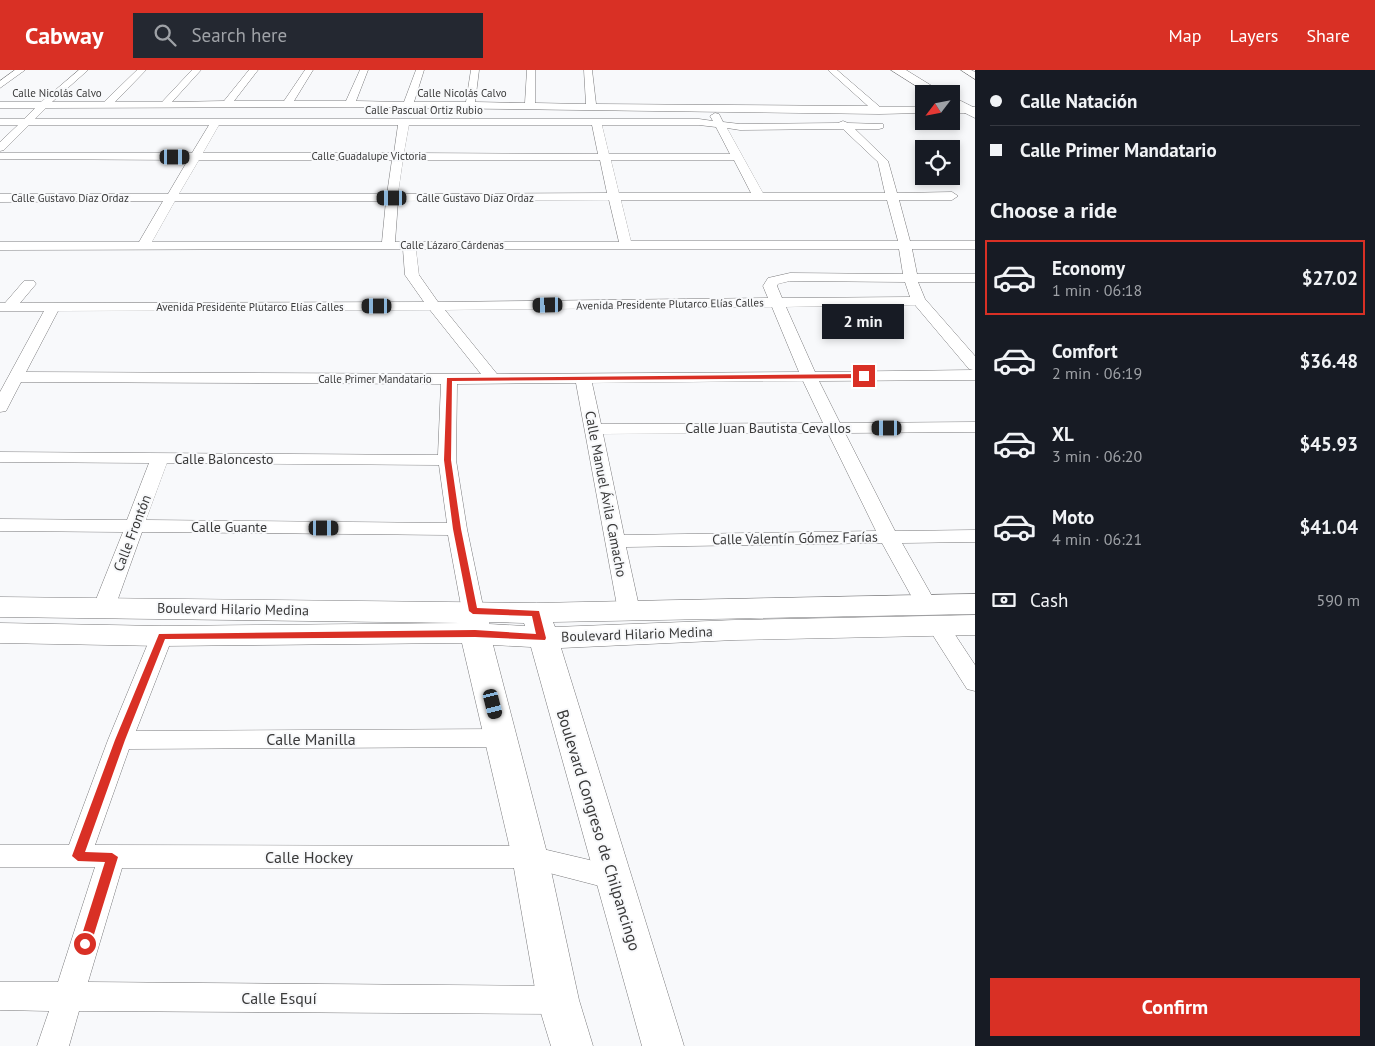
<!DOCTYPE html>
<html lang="en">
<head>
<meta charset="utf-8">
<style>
  :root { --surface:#171b24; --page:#242831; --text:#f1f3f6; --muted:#9ea1a6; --line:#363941; --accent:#d93025 }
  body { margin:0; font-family:"PT Sans",sans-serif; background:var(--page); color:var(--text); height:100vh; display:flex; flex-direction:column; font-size:19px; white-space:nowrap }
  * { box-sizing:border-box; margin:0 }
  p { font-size:16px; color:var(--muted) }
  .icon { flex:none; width:28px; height:28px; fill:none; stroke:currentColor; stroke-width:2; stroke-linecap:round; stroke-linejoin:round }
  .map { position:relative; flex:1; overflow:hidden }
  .details { display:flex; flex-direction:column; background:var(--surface); width:400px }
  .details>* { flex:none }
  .hud { display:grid; align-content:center; height:110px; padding:0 15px; background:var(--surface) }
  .needle { width:32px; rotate:238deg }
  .fabs { position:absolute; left:915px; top:15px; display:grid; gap:10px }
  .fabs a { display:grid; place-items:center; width:45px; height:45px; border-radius:0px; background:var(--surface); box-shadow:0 2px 8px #0003; font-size:25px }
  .end { position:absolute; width:22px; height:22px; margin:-11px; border:6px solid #d93025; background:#fff; box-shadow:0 0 0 2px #fff }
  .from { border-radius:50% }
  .bubble { position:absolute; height:35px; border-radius:0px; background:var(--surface); box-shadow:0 2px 8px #0003; font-size:16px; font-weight:600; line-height:35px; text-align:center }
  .car { position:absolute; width:15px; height:30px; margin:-15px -8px; border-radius:6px; box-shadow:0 0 4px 1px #0007; background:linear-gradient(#222 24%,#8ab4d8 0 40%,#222 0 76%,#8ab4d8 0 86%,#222 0) }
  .hud b { display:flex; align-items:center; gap:18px; height:48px; font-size:19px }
  .hud b+b { border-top:1px solid var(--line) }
  .hud i { width:12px; height:12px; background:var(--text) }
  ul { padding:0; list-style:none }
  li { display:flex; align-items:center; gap:15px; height:75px; margin:0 10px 8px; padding:0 5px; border:2px solid transparent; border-radius:0px }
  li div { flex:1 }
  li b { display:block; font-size:19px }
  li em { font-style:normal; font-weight:600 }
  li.on { border-color:var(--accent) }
  li>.icon { width:45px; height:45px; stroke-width:1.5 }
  h2 { padding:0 15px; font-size:22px; line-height:60px }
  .pay { display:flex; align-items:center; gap:12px; height:55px; padding:0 15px; font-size:19px }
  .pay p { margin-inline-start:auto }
  .action { display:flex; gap:10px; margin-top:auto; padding:10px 15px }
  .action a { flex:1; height:58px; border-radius:0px; background:var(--accent); color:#fff; font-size:20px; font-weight:600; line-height:58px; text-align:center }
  header { display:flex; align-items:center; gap:30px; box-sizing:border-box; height:70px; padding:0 25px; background:var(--accent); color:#fff }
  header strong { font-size:24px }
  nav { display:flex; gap:28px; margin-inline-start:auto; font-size:18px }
  .search { width:350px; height:45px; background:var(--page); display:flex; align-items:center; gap:12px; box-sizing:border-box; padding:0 18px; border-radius:0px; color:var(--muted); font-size:19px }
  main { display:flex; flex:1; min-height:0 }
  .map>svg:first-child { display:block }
</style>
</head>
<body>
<header>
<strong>Cabway</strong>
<div class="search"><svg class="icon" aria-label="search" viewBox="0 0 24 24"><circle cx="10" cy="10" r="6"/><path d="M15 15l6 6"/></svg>Search here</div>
<nav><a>Map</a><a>Layers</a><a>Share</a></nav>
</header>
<main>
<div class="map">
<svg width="975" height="976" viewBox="0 0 975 976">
  <rect width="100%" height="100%" fill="#f8f9fb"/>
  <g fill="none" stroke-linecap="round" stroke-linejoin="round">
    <g stroke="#7a7a7c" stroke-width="1">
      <g id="street">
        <path d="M15,0H25L0,18V11Z"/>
        <path d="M79,0H88L52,32H104L137,0H146L115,32H162L192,0H201L172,32L224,31L249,0H258L234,31H284L305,0H313L294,31H346L360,0H368L356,31L404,32L416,0H424L414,32H466L471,0H479L475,32L525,33L527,0H535V33L586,34L584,0H592L596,34L868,36L828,0H837L880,37H924V43L879,44L350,37L46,38L35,49H699L713,51L710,46L715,43L719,44L723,52L740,54L838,53L843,51L848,53L883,54V58L879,59H855L888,91L897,123L952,122L958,126L952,130H899L910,171H975V179H912L917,204H975V212H918L925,229L975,286V310L819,311L840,353L975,352V362L845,363L895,461L975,460V472L902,473L937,535L933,540L926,542L919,540L882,473L626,477L640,541L636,546L629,548L622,546L618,541L576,313L457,314L456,390L467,459L484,541L480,546L473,548L466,546L462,541L448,465L142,462L115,537L111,542L104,544L97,542L93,537L123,462L0,461V449L127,450L149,393L0,392V382L438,385L441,314L21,312L6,341L0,342V322L44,241H0V233H5L24,211H34L36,214L20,233L424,232L405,205L403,179L0,180V172H139L163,131L0,132V124H168L188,90L0,89V83H192L209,55H29L4,80L0,81V72L18,55H0V49H24L35,38H0V32H41ZM219,55H398L394,83H203ZM409,55H592L598,84L404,83ZM602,55H699L716,57L730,84H609ZM727,58L740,60L843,59L878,92L885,123H763ZM199,90H392L387,124H179ZM403,90H600L607,123L398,124ZM611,90H734L751,123H619ZM609,130L619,172H395L398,131ZM621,130H887L898,171H631ZM175,131H386L382,172H152ZM416,179H899L903,204L790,203L768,208L763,216L768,228L438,232L419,205ZM790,211L905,212L910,227L782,228L777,216L778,214ZM915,235L969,299L973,300L815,302L786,237ZM772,237L799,302L497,304L445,240ZM430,240L481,304L26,302L58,241ZM803,311L823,353L601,354L592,313ZM828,363L876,461L624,465L603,364ZM167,393L439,395L447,453L146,450Z"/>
        <path d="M961,0H971L975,2V9Z"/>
        <rect x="951" y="37" width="24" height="6"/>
        <path d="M938,549L946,551L975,595V621L967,619L927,556L930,551Z"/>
        <path d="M162,559L170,561L173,566L136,661L502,659L511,662L514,668L511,674L502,677L129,679L95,775L530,776L615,796L625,800L629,808L625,816L615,820L530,798H122L88,912L558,916L569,920L573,930L569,940L558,944L79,941L69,976H37L49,941L0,940V912H58L95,797H0V775H69L108,670L151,566L154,561Z"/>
      </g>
    </g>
    <g stroke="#7a7a7c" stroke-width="1">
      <g id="secondary">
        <path d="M891,0H906L945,24H929Z"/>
        <path d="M951,26L975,38V48L951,36Z"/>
        <path d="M975,524V544L553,552L555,557L735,550L975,545V565L735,570L561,578L684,976H642L531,577L493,575L548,787L579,930L593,976H551L537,930L512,787L462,573L162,576L0,573V553L162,556L460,553L0,547V527L536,533ZM489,552L524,553L525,556L489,554Z"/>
      </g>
    </g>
    <use href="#street" fill="#fff" fill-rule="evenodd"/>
    <use href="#secondary" fill="#fff" fill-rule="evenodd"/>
  </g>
  <path fill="#d93025" d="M864,304L867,306V308L452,311L451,390L461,459L477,538L539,541L546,568L545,570L475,567L165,569L125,670L85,782L112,783L118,787L91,874L89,878L85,879L81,878L79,874L105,792L78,791L72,786L115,670L159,564L475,560L536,564L532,546L473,544L469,541L453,459L444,390L447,308Z"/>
  <g text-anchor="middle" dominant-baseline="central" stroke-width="4" stroke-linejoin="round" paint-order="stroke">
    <g font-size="11" fill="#3a3a3a" stroke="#f8f9fb">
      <text x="57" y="23">Calle Nicolás Calvo</text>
      <text x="462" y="23">Calle Nicolás Calvo</text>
      <text x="424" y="40">Calle Pascual Ortiz Rubio</text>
      <text x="369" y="86">Calle Guadalupe Victoria</text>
      <text x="70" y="128">Calle Gustavo Díaz Ordaz</text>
      <text x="475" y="128">Calle Gustavo Díaz Ordaz</text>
      <text x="452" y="175">Calle Lázaro Cárdenas</text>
      <text transform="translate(670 234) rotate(-1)">Avenida Presidente Plutarco Elías Calles</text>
      <text x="250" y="237">Avenida Presidente Plutarco Elías Calles</text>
      <text x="375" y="309">Calle Primer Mandatario</text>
    </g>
    <g font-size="14" fill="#3a3a3a" stroke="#f8f9fb">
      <text x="768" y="358">Calle Juan Bautista Cevallos</text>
      <text x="224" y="389">Calle Baloncesto</text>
      <text transform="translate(606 424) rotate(79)">Calle Manuel Ávila Camacho</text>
      <text x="229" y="457">Calle Guante</text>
      <text transform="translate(132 463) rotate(-69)">Calle Frontón</text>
      <text transform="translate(795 468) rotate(-1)">Calle Valentín Gómez Farías</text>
      <text transform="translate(233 539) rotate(1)">Boulevard Hilario Medina</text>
      <text transform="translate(637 564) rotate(-2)">Boulevard Hilario Medina</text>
    </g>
    <g font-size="16" fill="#3a3a3a" stroke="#f8f9fb">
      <text x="311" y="669">Calle Manilla</text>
      <text transform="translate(599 760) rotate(73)">Boulevard Congreso de Chilpancingo</text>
      <text x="309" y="787">Calle Hockey</text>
      <text x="279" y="928">Calle Esquí</text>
    </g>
  </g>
</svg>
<div class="fabs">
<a><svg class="needle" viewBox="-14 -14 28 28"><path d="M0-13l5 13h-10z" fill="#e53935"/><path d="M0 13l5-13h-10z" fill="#9ea1a6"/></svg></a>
<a><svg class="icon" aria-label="locate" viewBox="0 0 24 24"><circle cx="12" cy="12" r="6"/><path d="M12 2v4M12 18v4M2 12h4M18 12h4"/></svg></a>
</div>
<i class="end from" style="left:85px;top:874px"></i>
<i class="end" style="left:864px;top:306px"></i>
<div class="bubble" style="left:822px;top:234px;width:82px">2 min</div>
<i class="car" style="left:175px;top:87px;rotate:90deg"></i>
<i class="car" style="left:392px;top:128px;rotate:270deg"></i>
<i class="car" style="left:548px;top:235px;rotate:269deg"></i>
<i class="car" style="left:377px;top:236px;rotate:270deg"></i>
<i class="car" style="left:887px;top:358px;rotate:270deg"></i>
<i class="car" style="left:324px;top:458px;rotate:90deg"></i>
<i class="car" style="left:493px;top:634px;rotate:166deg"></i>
</div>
<section class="details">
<div class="hud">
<b><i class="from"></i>Calle Natación</b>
<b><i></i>Calle Primer Mandatario</b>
</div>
<h2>Choose a ride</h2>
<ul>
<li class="on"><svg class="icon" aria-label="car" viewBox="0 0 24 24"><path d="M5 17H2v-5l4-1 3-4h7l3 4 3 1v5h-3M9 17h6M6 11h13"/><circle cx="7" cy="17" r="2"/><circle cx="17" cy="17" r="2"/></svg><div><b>Economy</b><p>1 min · 06:18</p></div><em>$27.02</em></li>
<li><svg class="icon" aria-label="car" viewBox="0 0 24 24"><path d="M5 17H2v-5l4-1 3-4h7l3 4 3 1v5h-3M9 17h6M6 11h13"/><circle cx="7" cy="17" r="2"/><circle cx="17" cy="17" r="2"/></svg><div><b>Comfort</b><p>2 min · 06:19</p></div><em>$36.48</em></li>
<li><svg class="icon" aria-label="car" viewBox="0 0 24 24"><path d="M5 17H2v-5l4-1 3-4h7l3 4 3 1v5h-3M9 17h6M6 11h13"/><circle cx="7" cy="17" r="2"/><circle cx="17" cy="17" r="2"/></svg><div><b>XL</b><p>3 min · 06:20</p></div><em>$45.93</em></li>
<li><svg class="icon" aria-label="car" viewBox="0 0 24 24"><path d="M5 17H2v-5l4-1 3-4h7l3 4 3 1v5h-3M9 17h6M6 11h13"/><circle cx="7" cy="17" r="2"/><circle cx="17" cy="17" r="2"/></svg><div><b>Moto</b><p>4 min · 06:21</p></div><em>$41.04</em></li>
</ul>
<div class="pay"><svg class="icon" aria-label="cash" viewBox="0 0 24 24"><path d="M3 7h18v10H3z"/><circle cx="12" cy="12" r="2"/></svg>Cash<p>590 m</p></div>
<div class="action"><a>Confirm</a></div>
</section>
</main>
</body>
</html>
